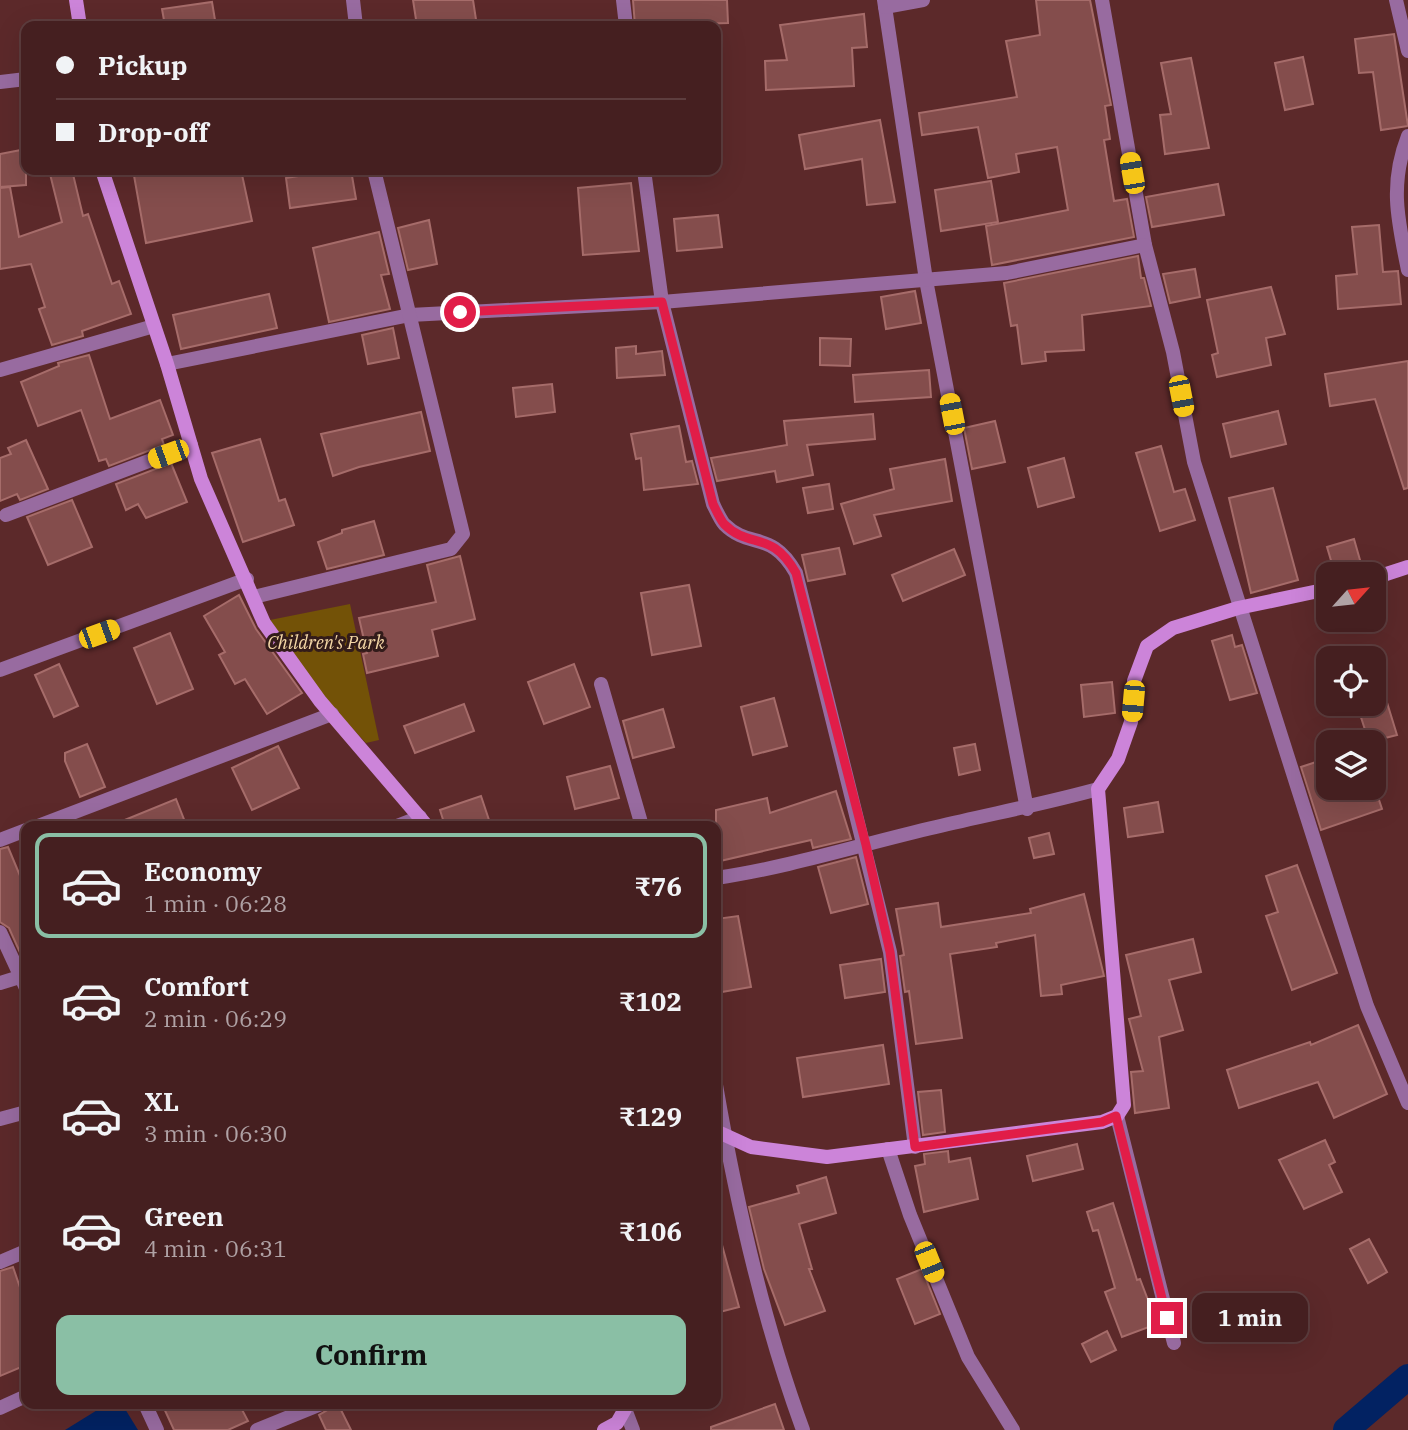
<!DOCTYPE html>
<html lang="en">
<head>
<meta charset="utf-8">
<style>
  :root { --surface:#451f20; --page:#4f2c2d; --text:#f1f3f6; --muted:#b0a2a5; --line:#5d3d3e; --accent:#8abfa5 }
  body { margin:0; font-family:"IBM Plex Serif",serif; background:var(--page); color:var(--text); height:100vh; display:flex; flex-direction:column; font-size:26px; white-space:nowrap }
  * { box-sizing:border-box; margin:0 }
  p { font-size:23px; color:var(--muted) }
  .icon { flex:none; width:38px; height:38px; fill:none; stroke:currentColor; stroke-width:2; stroke-linecap:round; stroke-linejoin:round }
  .map { position:relative; flex:1; overflow:hidden }
  .side { position:absolute; left:21px; top:821px; width:700px; height:588px; display:flex; flex-direction:column; background:var(--surface); border-radius:14px; box-shadow:0 7px 28px #0002,0 0 0 2px var(--line) }
  .side>* { flex:none }
  .guide { position:absolute; left:21px; top:21px; width:700px; height:154px; border-radius:14px; box-shadow:0 7px 28px #0002,0 0 0 2px var(--line); display:grid; align-content:center; height:154px; padding:0 35px; background:var(--surface) }
  .needle { width:46px; rotate:63deg }
  .tools { position:absolute; left:1316px; top:562px; display:grid; gap:14px }
  .tools a { display:grid; place-items:center; width:70px; height:70px; border-radius:14px; background:var(--surface); box-shadow:0 7px 28px #0002,0 0 0 2px var(--line); font-size:35px }
  .end { position:absolute; width:32px; height:32px; margin:-16px; border:9px solid #e11d48; background:#fff; box-shadow:0 0 0 4px #fff }
  .from { border-radius:50% }
  .bubble { position:absolute; height:49px; border-radius:14px; background:var(--surface); box-shadow:0 7px 28px #0002,0 0 0 2px var(--line); font-size:23px; font-weight:800; line-height:49px; text-align:center }
  .car { position:absolute; width:21px; height:42px; margin:-21px -10px; border-radius:9px; box-shadow:0 0 5px 2px #0007; background:linear-gradient(#f5c518 24%,#345 0 40%,#f5c518 0 76%,#345 0 86%,#f5c518 0) }
  .guide b { display:flex; align-items:center; gap:24px; height:66px; font-size:26px }
  .guide b+b { border-top:2px solid var(--line) }
  .guide i { width:18px; height:18px; background:var(--text) }
  ul { padding:12px 0 0; list-style:none }
  li { display:flex; align-items:center; gap:21px; height:105px; margin:0 14px 10px; padding:0 21px; border:4px solid transparent; border-radius:14px }
  li div { flex:1 }
  li b { display:block; font-size:26px }
  li em { font-style:normal; font-weight:800 }
  li.active { border-color:var(--accent) }
  li>.icon { width:63px; height:63px; stroke-width:1.5 }
  .primary-button { display:flex; gap:14px; margin-top:auto; padding:14px 35px }
  .primary-button a { flex:1; height:80px; border-radius:14px; background:var(--accent); color:#111; font-size:28px; font-weight:800; line-height:80px; text-align:center }
  .map>svg:first-child { display:block }
</style>
</head>
<body>
<div class="map">
<svg width="1408" height="1430" viewBox="0 0 1408 1430">
  <rect width="100%" height="100%" fill="#5c292a"/>
  <path fill="#735207" d="M350,604L379,740L366,743L326,700L270,620Z"/>
  <path fill="#022262" d="M107,1404H122L138,1430H65Z"/>
  <g fill="none" stroke-linecap="round" stroke-linejoin="round">
    <path stroke="#022262" stroke-width="26" d="M1346,1430L1408,1377"/>
  </g>
  <g fill="#844d4c" stroke="#a66c6a" stroke-width="2">
    <path d="M413,0H473L477,26H417Z"/>
    <path d="M633,0H727L728,23L635,26Z"/>
    <path d="M1036,0H1090L1111,105L1105,106L1110,139L1104,140L1114,201L1127,199L1134,237L992,265L986,226L1068,210L1057,147L1016,154L1019,172L988,178L978,127L922,135L919,113L1017,97L1006,41L1040,35Z"/>
    <path d="M212,2L216,26H165L162,9Z"/>
    <path d="M864,14L867,47L852,48L854,86L766,90L765,61L787,60L780,25Z"/>
    <path d="M1394,34L1408,126L1381,130L1373,72L1359,73L1355,39Z"/>
    <path d="M1303,57L1313,104L1285,110L1275,63Z"/>
    <path d="M1191,58L1209,148L1165,154L1160,115L1171,114L1161,63Z"/>
    <path d="M880,120L895,202L867,205L862,159L805,169L799,135Z"/>
    <path d="M26,149V185L0,187V154Z"/>
    <path d="M49,170H72L83,216L88,214L112,284L119,281L131,314L82,331L83,336L52,345L39,309L45,307L31,264L0,269V188L10,187L19,237L62,222Z"/>
    <path d="M133,170H241L252,221L146,243Z"/>
    <path d="M336,170H351L356,199L290,208L286,178Z"/>
    <path d="M991,181L998,222L941,231L935,190Z"/>
    <path d="M631,183L639,251L583,255L578,188Z"/>
    <path d="M1218,184L1224,215L1152,227L1146,197Z"/>
    <path d="M718,215L722,247L677,251L674,219Z"/>
    <path d="M429,220L437,264L408,270L398,228Z"/>
    <path d="M1379,225L1383,272L1398,271L1401,304L1338,309L1336,276L1357,274L1352,227Z"/>
    <path d="M379,232L389,274L381,275L390,309L329,322L313,248Z"/>
    <path d="M1138,256L1141,278H1144L1151,306L1082,315L1084,350L1045,352L1046,361L1022,364L1017,325L1011,326L1004,283Z"/>
    <path d="M1195,269L1200,297L1170,303L1163,274Z"/>
    <path d="M1271,287L1285,334L1266,338L1271,365L1217,377L1212,355L1218,353L1207,300Z"/>
    <path d="M915,291L921,323L886,329L881,297Z"/>
    <path d="M269,294L277,328L181,349L173,315Z"/>
    <path d="M393,328L399,358L368,364L362,335Z"/>
    <path d="M820,338L851,339L850,366L820,365Z"/>
    <path d="M636,346V354L662,351L665,375L617,378L616,348Z"/>
    <path d="M89,355L110,419L160,400L173,435L162,439L164,445L109,466L106,459L99,461L81,410L38,426L21,382L59,366L58,363Z"/>
    <path d="M1408,361V488L1404,489L1375,399L1330,406L1325,374Z"/>
    <path d="M929,370L931,397L855,402L853,375Z"/>
    <path d="M552,384L555,412L516,417L513,388Z"/>
    <path d="M1278,411L1286,444L1231,457L1223,424Z"/>
    <path d="M421,412L430,451L359,467L333,476L321,434Z"/>
    <path d="M873,414L875,439L807,445L813,475L777,482L775,471L717,481L711,458L787,445L784,421Z"/>
    <path d="M995,421L1005,462L972,469L964,428Z"/>
    <path d="M679,426L686,462L692,461L698,484L644,490L641,458L636,459L631,434Z"/>
    <path d="M260,439L279,501L285,499L294,525L243,542L212,453Z"/>
    <path d="M26,440L48,489L20,500L17,494L0,501V458L11,454L8,448Z"/>
    <path d="M1161,446L1174,492L1185,489L1195,520L1160,531L1136,453Z"/>
    <path d="M1064,458L1074,497L1038,507L1028,468Z"/>
    <path d="M945,459L952,501L874,515L881,536L854,544L841,504L894,489L890,469Z"/>
    <path d="M171,463L187,502L146,518L138,504L126,510L116,484Z"/>
    <path d="M829,484L833,509L808,513L803,488Z"/>
    <path d="M1273,488L1298,580L1251,593L1229,498Z"/>
    <path d="M72,500L92,547L48,565L27,517Z"/>
    <path d="M374,521L384,555L327,569L318,542L342,533V530Z"/>
    <path d="M1354,539L1364,574H1335L1327,547Z"/>
    <path d="M839,548L845,574L808,581L802,555Z"/>
    <path d="M954,549L965,575L903,601L892,575Z"/>
    <path d="M460,556L475,619L432,630L438,656L367,673L363,654L367,653L359,618L436,602L427,565Z"/>
    <path d="M689,585L701,646L652,655L641,593Z"/>
    <path d="M239,595L256,629L302,693L267,714L245,679L235,684L219,655L225,652L204,616Z"/>
    <path d="M170,633L193,689L157,704L134,648Z"/>
    <path d="M1232,635L1235,647L1242,645L1257,693L1230,700L1212,641Z"/>
    <path d="M59,664L78,706L54,717L35,675Z"/>
    <path d="M574,664L590,707L544,724L528,682Z"/>
    <path d="M1112,682L1115,713L1084,717L1081,685Z"/>
    <path d="M1385,696L1397,735L1369,742L1357,705L1374,704V699Z"/>
    <path d="M774,698L787,746L753,755L741,707Z"/>
    <path d="M464,704L474,731L415,753L404,726Z"/>
    <path d="M663,709L674,747L633,758L623,721Z"/>
    <path d="M87,744L105,787L80,797L65,761V753Z"/>
    <path d="M975,744L980,770L959,775L954,748Z"/>
    <path d="M278,746L299,788L252,810L232,768Z"/>
    <path d="M1328,758V788H1375L1382,809L1321,830L1301,767Z"/>
    <path d="M610,766L619,798L575,809L567,777Z"/>
    <path d="M836,791L851,839L813,848L811,840L716,862V810L767,798L770,813Z"/>
    <path d="M481,796L491,826H445L440,810Z"/>
    <path d="M176,799L185,822L173,826H110Z"/>
    <path d="M1158,802L1163,832L1128,837L1124,808Z"/>
    <path d="M1049,833L1054,854L1034,858L1029,838Z"/>
    <path d="M8,847L26,890V966L9,928L0,922V849Z"/>
    <path d="M856,857L868,904L831,913L818,867Z"/>
    <path d="M1297,865L1337,973L1292,990L1266,916L1278,912L1266,876Z"/>
    <path d="M1084,894L1104,976L1061,985L1062,994L1041,996L1035,935L996,943L997,947L950,954L962,1038L916,1044L909,991L905,992L900,956L904,955L896,909L938,903L941,927L1031,913L1030,909Z"/>
    <path d="M738,916L751,987L716,993V919Z"/>
    <path d="M1193,939L1201,972L1169,980L1183,1030L1159,1037L1169,1108L1135,1113L1131,1072L1143,1071L1129,1019L1141,1016L1126,955Z"/>
    <path d="M881,959L885,992L845,998L840,965Z"/>
    <path d="M1358,1025L1387,1094L1334,1118L1318,1082L1239,1108L1227,1070L1310,1042L1311,1045Z"/>
    <path d="M883,1045L889,1084L803,1097L797,1058Z"/>
    <path d="M941,1090L945,1132L923,1135L918,1092Z"/>
    <path d="M1325,1140L1335,1162L1329,1165L1342,1192L1304,1209L1279,1160Z"/>
    <path d="M1077,1144L1083,1169L1033,1181L1027,1156Z"/>
    <path d="M948,1151L949,1162L970,1158L978,1199L924,1212L915,1166L925,1164L924,1154Z"/>
    <path d="M826,1177L836,1213L799,1224L812,1269H809L825,1311L785,1325L764,1269L749,1207L799,1193L797,1186Z"/>
    <path d="M1113,1203L1137,1280L1140,1279L1157,1324L1122,1337L1105,1292L1115,1288L1098,1230L1093,1231L1087,1212Z"/>
    <path d="M1369,1239L1387,1272L1368,1283L1350,1249Z"/>
    <path d="M716,1245H722L739,1307L716,1313Z"/>
    <path d="M13,1267L26,1305V1365L0,1376V1271Z"/>
    <path d="M922,1269L940,1314L915,1324L897,1279Z"/>
    <path d="M1107,1331L1116,1350L1091,1362L1082,1344Z"/>
    <path d="M162,1404H239L248,1421L228,1430H174Z"/>
    <path d="M338,1404L351,1430H326L319,1415Z"/>
    <path d="M775,1404L784,1430H711V1427Z"/>
  </g>
  <g fill="none" stroke-linecap="round" stroke-linejoin="round">
    <g stroke="#986ba0" stroke-width="14">
      <path d="M353,0L356,26"/>
      <path d="M623,0L626,26"/>
      <path d="M884,0L926,280L1027,809"/>
      <path d="M1102,0L1145,245L1173,352L1194,462L1367,1006L1408,1103"/>
      <path d="M1396,0L1408,51"/>
      <path d="M885,7L923,0"/>
      <path d="M0,82L26,79"/>
      <path d="M1408,136C1389,184 1398,221 1408,270"/>
      <path d="M644,170L662,302L713,504C716,510 720,519 724,524C750,550 771,529 796,573L890,952L915,1147"/>
      <path d="M167,364L410,315L662,302L1007,273L1145,245"/>
      <path d="M0,370L154,326"/>
      <path d="M6,515L191,445"/>
      <path d="M254,597L451,549L463,534L374,170"/>
      <path d="M0,670L247,579"/>
      <path d="M601,684L642,826"/>
      <path d="M38,826L332,714"/>
      <path d="M397,826L420,817"/>
      <path d="M0,840L26,830"/>
      <path d="M716,878C791,867 862,844 936,827C990,814 1044,804 1098,789"/>
      <path d="M0,932L26,988"/>
      <path d="M0,983L26,975"/>
      <path d="M716,1085C736,1201 762,1319 803,1430"/>
      <path d="M1117,1116L1174,1343"/>
      <path d="M0,1119L26,1112"/>
      <path d="M888,1149L910,1215L968,1357L1013,1430"/>
      <path d="M0,1262L26,1251"/>
      <path d="M145,1404L157,1430"/>
      <path d="M0,1408L26,1396"/>
      <path d="M625,1409L633,1430"/>
      <path d="M257,1430L321,1404"/>
    </g>
    <g stroke="#cc84d9" stroke-width="14">
      <path d="M76,0L80,26"/>
      <path d="M102,170L167,364L201,479L264,623L320,701L427,826"/>
      <path d="M1374,578L1408,567"/>
      <path d="M716,1131L751,1147L827,1157L1102,1122L1117,1116L1124,1105L1098,789L1118,759L1131,722L1134,681L1147,646L1173,628L1238,608L1328,589"/>
      <path d="M604,1430L617,1423L625,1409L624,1404"/>
    </g>
  </g>
  <g fill="none" stroke-linecap="round" stroke-linejoin="round">
    <path stroke="#e11d48" stroke-width="9" d="M460,312L662,302L713,504C716,510 720,519 724,524C750,550 771,529 796,573L866,845L890,952L915,1147L1102,1122L1116,1116L1167,1318"/>
  </g>
  <g text-anchor="middle" dominant-baseline="central" stroke-width="6" stroke-linejoin="round" paint-order="stroke">
    <g font-size="18" font-style="italic" fill="#f4d7a6" stroke="#321b1a">
      <text x="326" y="642">Children's Park</text>
    </g>
  </g>
</svg>
<div class="tools">
<a><svg class="needle" viewBox="-14 -14 28 28"><path d="M0-13l5 13h-10z" fill="#e53935"/><path d="M0 13l5-13h-10z" fill="#b0a2a5"/></svg></a>
<a><svg class="icon" aria-label="locate" viewBox="0 0 24 24"><circle cx="12" cy="12" r="6"/><path d="M12 2v4M12 18v4M2 12h4M18 12h4"/></svg></a>
<a><svg class="icon" aria-label="layers" viewBox="0 0 24 24"><path d="M12 4l9 5-9 5-9-5zM3 14l9 5 9-5"/></svg></a>
</div>
<i class="end from" style="left:460px;top:312px"></i>
<i class="end" style="left:1167px;top:1318px"></i>
<div class="bubble" style="left:1192px;top:1293px;width:116px">1 min</div>
<i class="car" style="left:1132px;top:173px;rotate:350deg"></i>
<i class="car" style="left:1181px;top:396px;rotate:169deg"></i>
<i class="car" style="left:952px;top:414px;rotate:349deg"></i>
<i class="car" style="left:168px;top:454px;rotate:250deg"></i>
<i class="car" style="left:99px;top:634px;rotate:70deg"></i>
<i class="car" style="left:1133px;top:701px;rotate:185deg"></i>
<i class="car" style="left:929px;top:1262px;rotate:158deg"></i>
<div class="guide">
<b><i class="from"></i>Pickup</b>
<b><i></i>Drop-off</b>
</div>
<section class="side">
<ul>
<li class="active"><svg class="icon" aria-label="car" viewBox="0 0 24 24"><path d="M5 17H2v-5l4-1 3-4h7l3 4 3 1v5h-3M9 17h6M6 11h13"/><circle cx="7" cy="17" r="2"/><circle cx="17" cy="17" r="2"/></svg><div><b>Economy</b><p>1 min · 06:28</p></div><em>₹76</em></li>
<li><svg class="icon" aria-label="car" viewBox="0 0 24 24"><path d="M5 17H2v-5l4-1 3-4h7l3 4 3 1v5h-3M9 17h6M6 11h13"/><circle cx="7" cy="17" r="2"/><circle cx="17" cy="17" r="2"/></svg><div><b>Comfort</b><p>2 min · 06:29</p></div><em>₹102</em></li>
<li><svg class="icon" aria-label="car" viewBox="0 0 24 24"><path d="M5 17H2v-5l4-1 3-4h7l3 4 3 1v5h-3M9 17h6M6 11h13"/><circle cx="7" cy="17" r="2"/><circle cx="17" cy="17" r="2"/></svg><div><b>XL</b><p>3 min · 06:30</p></div><em>₹129</em></li>
<li><svg class="icon" aria-label="car" viewBox="0 0 24 24"><path d="M5 17H2v-5l4-1 3-4h7l3 4 3 1v5h-3M9 17h6M6 11h13"/><circle cx="7" cy="17" r="2"/><circle cx="17" cy="17" r="2"/></svg><div><b>Green</b><p>4 min · 06:31</p></div><em>₹106</em></li>
</ul>
<div class="primary-button"><a>Confirm</a></div>
</section>
</div>
</body>
</html>
